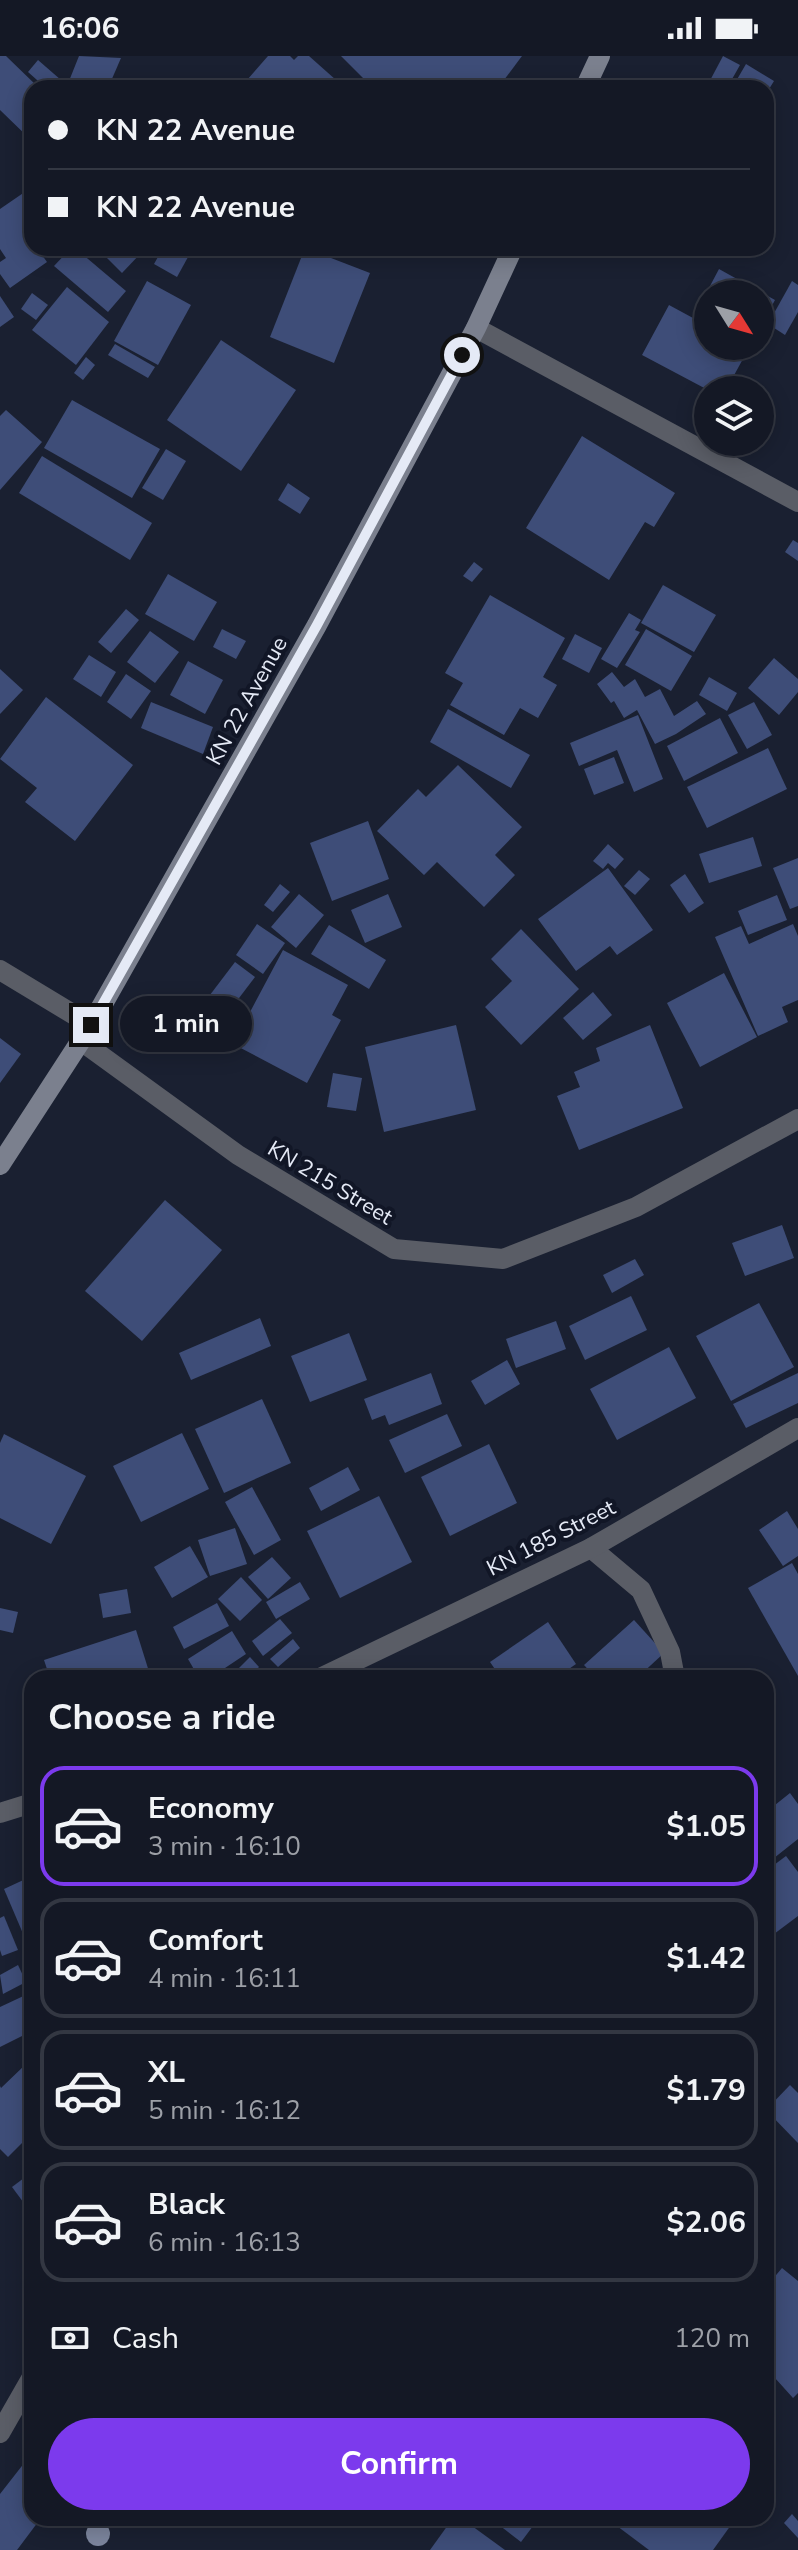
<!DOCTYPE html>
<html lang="en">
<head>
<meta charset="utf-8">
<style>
  :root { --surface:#141825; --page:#212532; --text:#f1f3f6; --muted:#9da0a7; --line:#333742; --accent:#7c3aed }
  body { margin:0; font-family:"Nunito Sans",sans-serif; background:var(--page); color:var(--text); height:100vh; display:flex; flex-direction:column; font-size:30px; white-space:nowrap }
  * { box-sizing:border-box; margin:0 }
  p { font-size:26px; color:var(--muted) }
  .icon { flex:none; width:44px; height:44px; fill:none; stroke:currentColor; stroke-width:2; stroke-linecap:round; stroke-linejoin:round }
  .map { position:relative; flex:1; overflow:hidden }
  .sheet { position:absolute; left:24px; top:1614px; width:750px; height:856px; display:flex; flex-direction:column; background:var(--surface); border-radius:24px; box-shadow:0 4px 20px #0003,0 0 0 2px var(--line) }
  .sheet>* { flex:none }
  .guide { position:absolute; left:24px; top:24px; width:750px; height:176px; border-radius:24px; box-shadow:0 4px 20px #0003,0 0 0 2px var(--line); display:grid; align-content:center; height:176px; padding:0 24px; background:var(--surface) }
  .needle { width:52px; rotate:127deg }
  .controls { position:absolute; left:694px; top:224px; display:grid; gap:16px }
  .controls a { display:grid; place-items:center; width:80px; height:80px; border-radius:50%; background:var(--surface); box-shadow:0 4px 20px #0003,0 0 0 2px var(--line); font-size:40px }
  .end { position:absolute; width:36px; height:36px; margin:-18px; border:10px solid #e5eaf6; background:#111; box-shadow:0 0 0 4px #111 }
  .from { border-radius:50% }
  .bubble { position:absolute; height:56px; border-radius:28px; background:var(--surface); box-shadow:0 4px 20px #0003,0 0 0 2px var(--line); font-size:26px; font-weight:700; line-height:56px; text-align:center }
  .guide b { display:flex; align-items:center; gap:28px; height:76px; font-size:30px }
  .guide b+b { border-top:2px solid var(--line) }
  .guide i { width:20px; height:20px; background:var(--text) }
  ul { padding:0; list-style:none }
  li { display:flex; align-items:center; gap:24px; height:120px; margin:0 16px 12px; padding:0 8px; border:4px solid var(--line); border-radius:24px }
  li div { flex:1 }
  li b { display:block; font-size:30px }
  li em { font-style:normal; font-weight:700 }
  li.on { border-color:var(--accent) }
  li>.icon { width:72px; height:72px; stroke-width:1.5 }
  h2 { padding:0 24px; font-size:36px; line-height:96px }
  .pay { display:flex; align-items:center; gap:20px; height:88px; padding:0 24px; font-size:30px }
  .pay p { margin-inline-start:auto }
  .button { display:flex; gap:16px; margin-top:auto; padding:16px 24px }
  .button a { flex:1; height:92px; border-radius:48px; background:var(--accent); color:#fff; font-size:32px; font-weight:700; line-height:92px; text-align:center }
  .status { display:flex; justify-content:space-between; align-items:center; height:56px; padding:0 40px; background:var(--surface); direction:ltr }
  .status svg { height:22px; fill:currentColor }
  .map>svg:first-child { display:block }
</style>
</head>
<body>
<div class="status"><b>16:06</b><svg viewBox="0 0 49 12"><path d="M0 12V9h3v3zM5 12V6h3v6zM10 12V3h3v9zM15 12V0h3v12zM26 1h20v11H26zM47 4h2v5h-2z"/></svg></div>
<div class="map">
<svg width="798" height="2494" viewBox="0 0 798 2494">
  <rect width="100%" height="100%" fill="#1a2031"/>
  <g fill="#3e4d78">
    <path d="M0,0H6L39,32H32V85L0,54Z"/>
    <path d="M79,0L121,2L108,32L67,30Z"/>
    <path d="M268,0H290L294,4L298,0H309L345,32H240Z"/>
    <path d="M341,0H522L498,32H373Z"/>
    <path d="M723,0L740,9L727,32H706Z"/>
    <path d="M38,4L61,24L54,32H46L28,16Z"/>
    <path d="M746,8L774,25L766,38V32H732Z"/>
    <path d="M32,131V192H51L42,199L47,206L10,232L0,218V206L6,202L0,193V153Z"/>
    <path d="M71,192H75L126,235L108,256L54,210Z"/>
    <path d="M97,192H138L142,196L122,217Z"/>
    <path d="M163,192H193L177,221L154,208Z"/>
    <path d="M305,192L370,217L334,307L270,281Z"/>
    <path d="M719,213L775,244L760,272V238H708V290H750L726,334H708L642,299L669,249L693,262Z"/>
    <path d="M147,225L191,249L158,309L114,285Z"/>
    <path d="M792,225L798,229V256L785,279L768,268Z"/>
    <path d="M67,231L109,266L76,309L32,274Z"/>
    <path d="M32,237L48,249L36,264L21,253Z"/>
    <path d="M0,240L14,261L0,271Z"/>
    <path d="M221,284L296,334L241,415L167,364Z"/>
    <path d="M115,288L155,311L148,322L108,299Z"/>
    <path d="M86,301L95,309L83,324L74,317Z"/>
    <path d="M72,344L160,393L132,442L44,392Z"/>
    <path d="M6,354L42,386L0,434V360Z"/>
    <path d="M582,380L675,437L654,471L645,466L609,524L526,472Z"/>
    <path d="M166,393L186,405L163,444L142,432Z"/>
    <path d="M42,400L152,467L130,504L19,437Z"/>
    <path d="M288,427L310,442L300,458L278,444Z"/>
    <path d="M793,484L798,487V505L785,496Z"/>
    <path d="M474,506L483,513L472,526L463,520Z"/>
    <path d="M168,518L217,546L194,585L145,558Z"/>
    <path d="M663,529L716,559L694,596L641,567Z"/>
    <path d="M490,539L565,582L543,621L557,629L538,662L520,652L504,679L450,649L463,627L445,617Z"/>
    <path d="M126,553L139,564L111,597L98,586Z"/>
    <path d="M629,557L641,564L635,574L640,576L617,612L601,603Z"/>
    <path d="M222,573L246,585L236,603L213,591Z"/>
    <path d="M646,573L692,600L671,635L625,609Z"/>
    <path d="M150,575L179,596L155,627L127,606Z"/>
    <path d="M575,578L602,592L589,617L562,603Z"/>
    <path d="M89,599L116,616L101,641L73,623Z"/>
    <path d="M774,602L798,623V636L779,659L748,632Z"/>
    <path d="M188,605L223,624L205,658L170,639Z"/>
    <path d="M0,613L23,634L0,658Z"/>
    <path d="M612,616L624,631L635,623L645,641L660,633L674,660L697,645L706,658L676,678L655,688L637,654L624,662L614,645L611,647L597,628Z"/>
    <path d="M126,618L151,635L131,663L107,646Z"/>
    <path d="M709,621L737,637L727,655L699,639Z"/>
    <path d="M46,641L133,709L75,785L25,746L37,732L0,703Z"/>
    <path d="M151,646L213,671L203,698L141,672Z"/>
    <path d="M754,646L772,679L747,693L728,659Z"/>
    <path d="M448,653L530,699L511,732L430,686Z"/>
    <path d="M638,659L663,723L634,736L617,694L579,710L570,687Z"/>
    <path d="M720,662L738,697L684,725L667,690Z"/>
    <path d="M768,692L787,733L707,772L687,731Z"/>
    <path d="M614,701L624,727L594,739L584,713Z"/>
    <path d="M458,709L522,771L495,799L515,819L484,851L437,806L424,819L377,775L418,733L426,741Z"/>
    <path d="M368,765L389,823L332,845L310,787Z"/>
    <path d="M753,781L762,810L709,827L699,798Z"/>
    <path d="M608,788L624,803L615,813L608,807L603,813L593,805Z"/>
    <path d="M798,802V850L790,853L773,812Z"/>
    <path d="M608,812L653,874L617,899L610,890L576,915L538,863Z"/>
    <path d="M639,814L650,823L635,839L624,830Z"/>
    <path d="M685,818L704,847L689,857L670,829Z"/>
    <path d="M280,828L290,836L273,856L264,849Z"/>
    <path d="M299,838L324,859L296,892L271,871Z"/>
    <path d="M388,838L402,871L365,887L351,854Z"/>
    <path d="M777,839L787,864L748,879L738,855Z"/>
    <path d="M257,868L285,887L263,918L236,899Z"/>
    <path d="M793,868L798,880V944L782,951L788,966L758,980L715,881L741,870L749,888Z"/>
    <path d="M329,869L386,904L369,933L311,898Z"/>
    <path d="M521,873L579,933L521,989L485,951L512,925L491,903Z"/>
    <path d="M283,894L348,929L332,959L341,964L307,1027L233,988Z"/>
    <path d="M235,906L255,921L214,975L194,960Z"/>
    <path d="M724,917L757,981L700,1011L667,947Z"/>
    <path d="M593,936L612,959L583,984L563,962Z"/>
    <path d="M456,969L476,1054L384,1076L365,991Z"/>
    <path d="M650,969L683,1052L579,1094L557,1040L580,1031L574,1016L600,1005L596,992Z"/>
    <path d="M0,982L21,998L0,1027Z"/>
    <path d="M333,1017L362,1022L356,1055L327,1051Z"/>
    <path d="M165,1144L222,1194L142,1285L85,1235Z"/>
    <path d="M782,1169L794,1202L745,1220L732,1187Z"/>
    <path d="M635,1203L644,1219L612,1237L603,1219Z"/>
    <path d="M631,1240L647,1274L585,1304L569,1270Z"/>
    <path d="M759,1247L794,1311L731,1345L696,1280Z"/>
    <path d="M260,1262L271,1290L191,1324L179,1297Z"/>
    <path d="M556,1265L566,1293L516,1312L506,1283Z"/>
    <path d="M349,1277L367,1324L310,1346L291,1300Z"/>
    <path d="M669,1291L696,1342L617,1384L590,1333Z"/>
    <path d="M507,1304L520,1328L485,1349L471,1325Z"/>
    <path d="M431,1317L442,1348L389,1369L385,1359L372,1364L364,1343Z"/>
    <path d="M798,1317V1347L746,1372L733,1348Z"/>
    <path d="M262,1343L291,1407L224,1437L195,1373Z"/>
    <path d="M447,1358L462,1390L405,1417L389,1384Z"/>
    <path d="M182,1377L209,1433L141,1466L113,1410Z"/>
    <path d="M4,1378L86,1420L51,1488L0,1462V1387Z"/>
    <path d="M489,1388L517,1447L450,1480L421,1421Z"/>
    <path d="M348,1411L360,1434L321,1455L309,1432Z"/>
    <path d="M252,1431L281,1484L254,1499L225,1446Z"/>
    <path d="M379,1440L412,1506L340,1542L307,1475Z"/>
    <path d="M787,1455L798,1473V1500L783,1510L759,1474Z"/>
    <path d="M235,1472L247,1508L210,1520L198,1484Z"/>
    <path d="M190,1490L208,1521L172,1542L154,1511Z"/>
    <path d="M272,1501L291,1522L268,1543L248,1521Z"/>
    <path d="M792,1507L798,1518V1620L748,1532Z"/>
    <path d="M241,1521L262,1544L240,1565L218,1543Z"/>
    <path d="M300,1526L310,1543L276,1563L266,1546Z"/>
    <path d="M127,1533L131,1557L103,1562L99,1538Z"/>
    <path d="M217,1547L229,1570L184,1593L173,1571Z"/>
    <path d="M0,1552L18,1556L13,1577L0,1574Z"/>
    <path d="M280,1563L292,1577L263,1600L252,1585Z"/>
    <path d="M634,1564L664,1597L637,1622H596L584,1609Z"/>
    <path d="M548,1566L576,1608L556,1622H501L490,1606Z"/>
    <path d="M136,1574L151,1622H50L44,1604Z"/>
    <path d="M232,1575L246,1598L210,1622H199L188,1603Z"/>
    <path d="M293,1583L300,1592L278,1611L270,1603Z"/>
    <path d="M250,1601L259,1611L248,1622H243L236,1615Z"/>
    <path d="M790,1737L798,1748V1783L769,1806L766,1802V1738L775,1749Z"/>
    <path d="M786,1800L798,1816V1860L770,1881L766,1876V1815Z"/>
    <path d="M32,1820V1884L27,1887L4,1833Z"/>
    <path d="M4,1860L18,1894L2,1900L0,1894V1862Z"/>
    <path d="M18,1909L26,1926L3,1938L0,1919Z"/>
    <path d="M32,1936V1975L0,1991V1951Z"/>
    <path d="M25,2009L32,2017V2077L8,2101L0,2093V2030L1,2032Z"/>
    <path d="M790,2029L798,2037V2087L766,2054Z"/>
    <path d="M32,2116V2158L12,2131Z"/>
    <path d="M782,2212L798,2225V2337L793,2342L766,2312V2260L768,2257L766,2255V2231Z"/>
    <path d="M32,2397V2462H41L17,2494H0V2438Z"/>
    <path d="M792,2458L798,2465V2482L784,2467Z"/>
    <path d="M453,2462H461L505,2494H430Z"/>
    <path d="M490,2462H539L521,2486Z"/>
    <path d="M623,2462H736L713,2494H649L617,2470Z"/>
  </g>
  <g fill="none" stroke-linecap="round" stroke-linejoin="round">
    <g stroke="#5a5d66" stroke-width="20">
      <path d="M476,272L798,446"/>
      <path d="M0,914L91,969"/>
      <path d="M81,985L238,1099L394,1193L503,1203L636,1151L798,1063"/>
      <path d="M591,1492L641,1534L670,1596L675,1622"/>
      <path d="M320,1622L591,1492L798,1372"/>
      <path d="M0,1757L32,1747"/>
      <path d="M0,2377L32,2321"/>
    </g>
    <g stroke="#7b808e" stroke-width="20">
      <path d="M585,32L600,0"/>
      <path d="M0,1109L91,969L317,569L476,272L513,192"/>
    </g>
  </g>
  <circle fill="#7c859d" cx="98" cy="2478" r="12"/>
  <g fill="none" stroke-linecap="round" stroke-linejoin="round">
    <path stroke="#e5eaf6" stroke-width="10" d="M91,969L317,569L462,299"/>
  </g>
  <g text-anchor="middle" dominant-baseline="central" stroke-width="8" stroke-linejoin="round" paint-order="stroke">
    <g font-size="22" fill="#e5eaf6" stroke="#111626">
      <text transform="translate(247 645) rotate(-61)">KN 22 Avenue</text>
      <text transform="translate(330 1127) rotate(31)">KN 215 Street</text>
      <text transform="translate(551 1482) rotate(-27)">KN 185 Street</text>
    </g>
  </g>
</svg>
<div class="controls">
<a><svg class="needle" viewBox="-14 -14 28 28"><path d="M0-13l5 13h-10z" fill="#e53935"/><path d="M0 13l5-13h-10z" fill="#9da0a7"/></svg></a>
<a><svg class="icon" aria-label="layers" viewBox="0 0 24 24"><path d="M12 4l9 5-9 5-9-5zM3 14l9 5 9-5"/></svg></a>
</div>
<i class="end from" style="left:462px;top:299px"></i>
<i class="end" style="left:91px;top:969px"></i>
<div class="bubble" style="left:120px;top:940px;width:132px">1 min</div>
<div class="guide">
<b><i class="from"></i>KN 22 Avenue</b>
<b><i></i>KN 22 Avenue</b>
</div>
<section class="sheet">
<h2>Choose a ride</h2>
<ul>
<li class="on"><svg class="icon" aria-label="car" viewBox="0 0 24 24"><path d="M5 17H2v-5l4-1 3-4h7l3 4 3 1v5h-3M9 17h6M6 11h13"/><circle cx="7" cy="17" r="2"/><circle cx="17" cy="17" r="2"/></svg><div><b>Economy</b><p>3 min · 16:10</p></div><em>$1.05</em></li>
<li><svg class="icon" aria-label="car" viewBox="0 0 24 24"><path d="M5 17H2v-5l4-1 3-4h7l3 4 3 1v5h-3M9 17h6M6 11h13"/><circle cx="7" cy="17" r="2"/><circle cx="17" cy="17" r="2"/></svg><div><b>Comfort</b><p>4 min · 16:11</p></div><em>$1.42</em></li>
<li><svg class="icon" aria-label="car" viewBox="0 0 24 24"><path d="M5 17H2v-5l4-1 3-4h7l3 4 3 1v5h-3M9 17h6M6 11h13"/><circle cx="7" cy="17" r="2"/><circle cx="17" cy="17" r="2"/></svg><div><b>XL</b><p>5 min · 16:12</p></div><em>$1.79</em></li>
<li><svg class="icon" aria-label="car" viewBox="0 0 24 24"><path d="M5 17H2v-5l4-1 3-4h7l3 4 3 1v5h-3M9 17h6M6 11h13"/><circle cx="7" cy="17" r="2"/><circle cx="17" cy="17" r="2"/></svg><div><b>Black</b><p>6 min · 16:13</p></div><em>$2.06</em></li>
</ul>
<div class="pay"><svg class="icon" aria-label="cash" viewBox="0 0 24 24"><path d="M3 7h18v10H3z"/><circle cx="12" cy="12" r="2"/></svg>Cash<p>120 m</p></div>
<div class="button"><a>Confirm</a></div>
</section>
</div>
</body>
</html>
